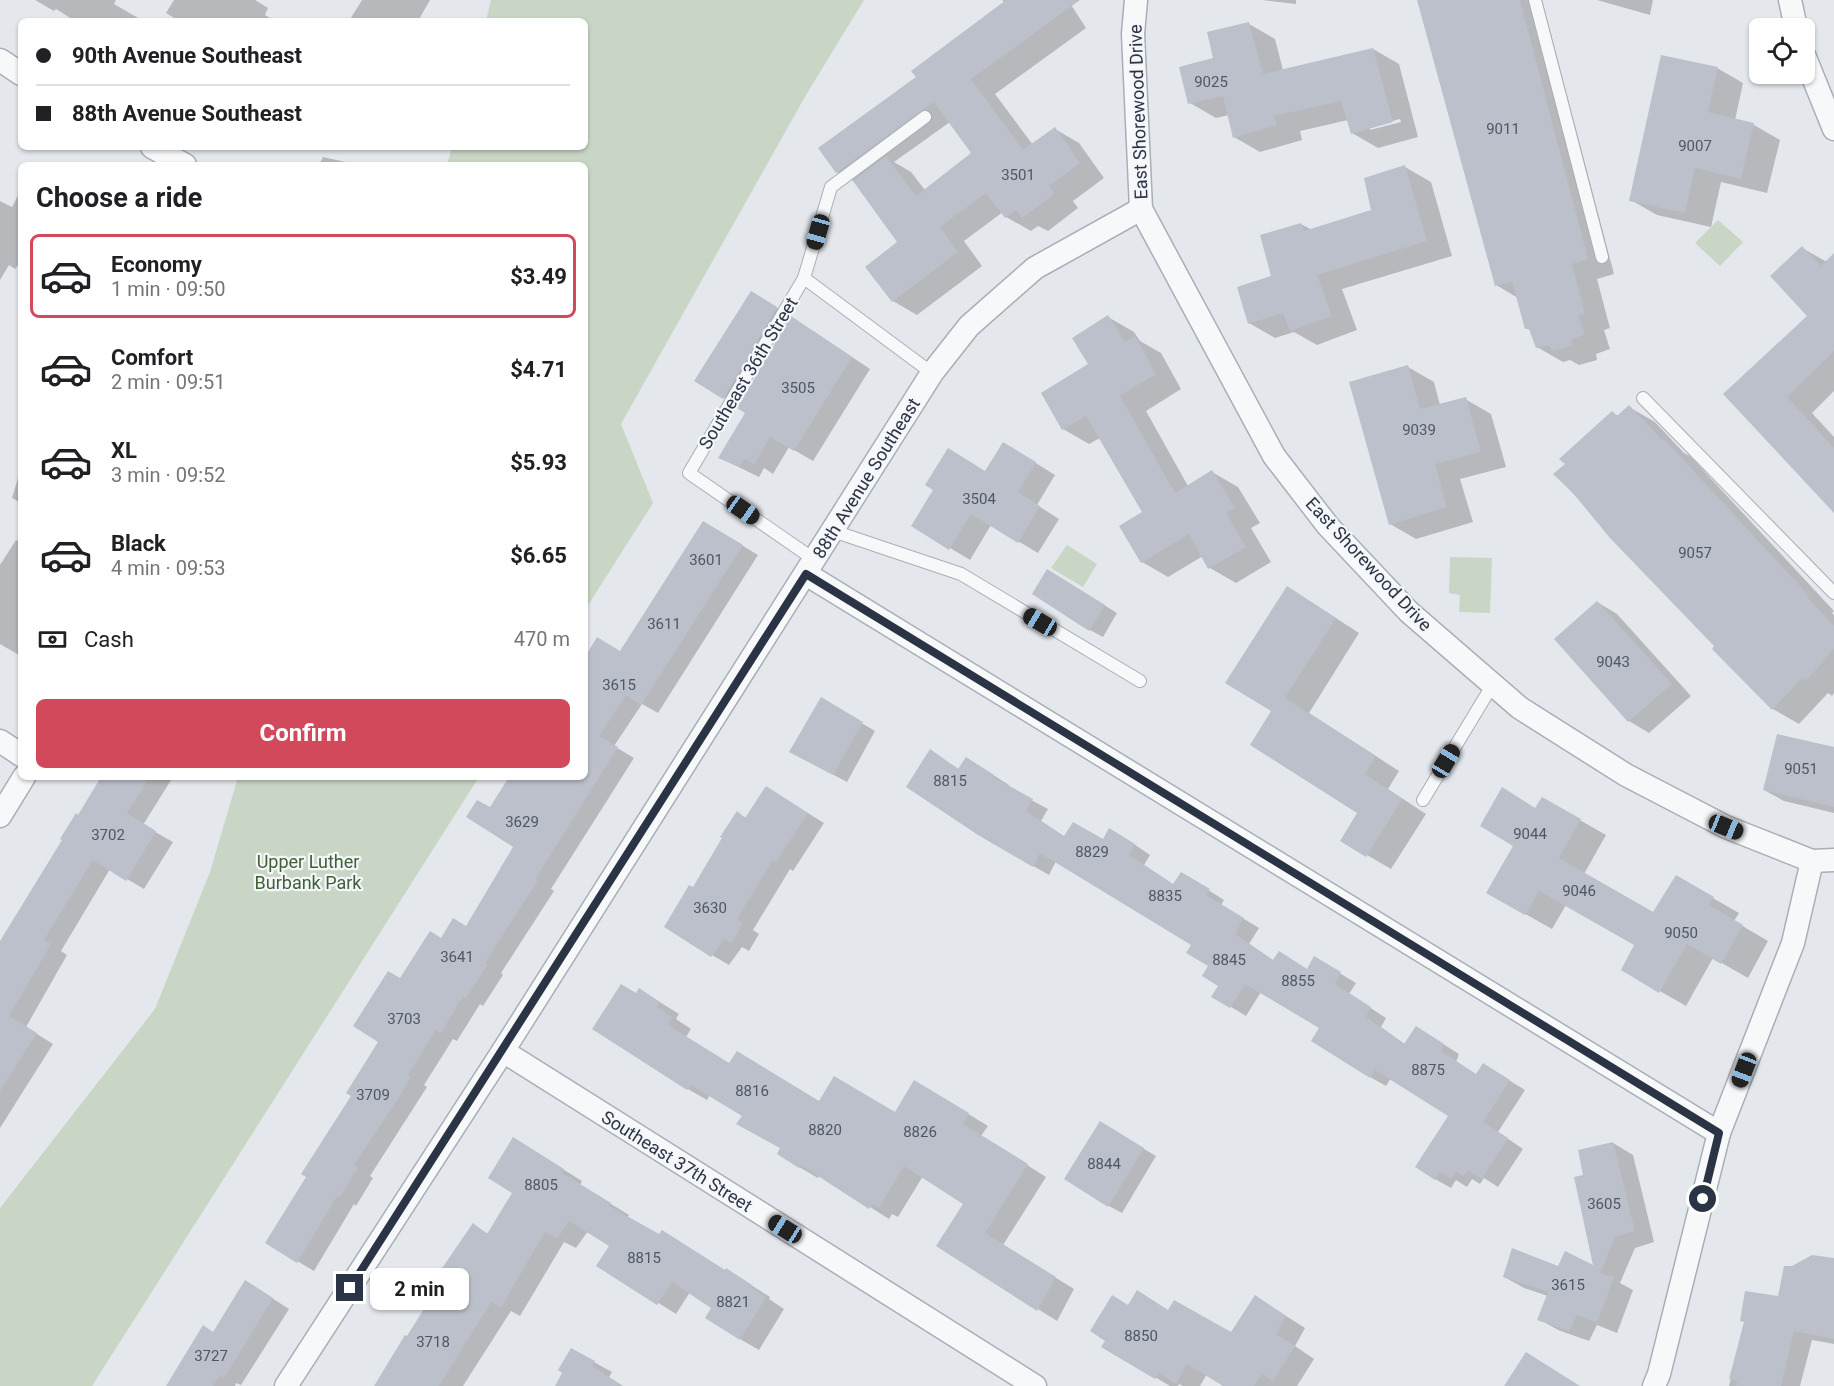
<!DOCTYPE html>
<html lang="en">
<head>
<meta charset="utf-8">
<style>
  :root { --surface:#fff; --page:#f6f6f6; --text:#202124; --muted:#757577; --line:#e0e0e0; --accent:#d1495b }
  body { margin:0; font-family:Roboto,sans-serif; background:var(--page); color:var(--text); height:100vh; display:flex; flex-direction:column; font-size:22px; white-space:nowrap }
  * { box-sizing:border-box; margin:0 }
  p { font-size:20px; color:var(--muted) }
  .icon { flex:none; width:33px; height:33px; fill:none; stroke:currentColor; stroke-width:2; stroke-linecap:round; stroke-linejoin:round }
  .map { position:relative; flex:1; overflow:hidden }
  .drawer { position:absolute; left:18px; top:162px; width:570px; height:618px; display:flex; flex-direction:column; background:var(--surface); border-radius:9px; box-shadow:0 2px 4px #0004 }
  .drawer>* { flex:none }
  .guide { position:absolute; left:18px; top:18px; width:570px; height:132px; border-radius:9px; box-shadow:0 2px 4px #0004; display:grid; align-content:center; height:132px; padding:0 18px; background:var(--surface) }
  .buttons { position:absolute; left:1749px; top:18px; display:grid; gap:12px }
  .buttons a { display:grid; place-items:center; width:66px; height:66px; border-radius:9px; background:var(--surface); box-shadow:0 2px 4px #0004; font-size:30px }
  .end { position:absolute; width:27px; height:27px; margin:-14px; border:8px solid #2b3445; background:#fff; box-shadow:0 0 0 3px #fff }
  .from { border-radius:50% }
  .bubble { position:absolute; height:42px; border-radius:9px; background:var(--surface); box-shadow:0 2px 4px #0004; font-size:20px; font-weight:700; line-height:42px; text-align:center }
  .car { position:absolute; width:18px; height:36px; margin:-18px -9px; border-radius:8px; box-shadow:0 0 4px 2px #0007; background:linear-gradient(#222 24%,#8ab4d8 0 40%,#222 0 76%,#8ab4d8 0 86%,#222 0) }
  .guide b { display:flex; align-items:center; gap:21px; height:57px; font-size:22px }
  .guide b+b { border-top:2px solid var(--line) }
  .guide i { width:15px; height:15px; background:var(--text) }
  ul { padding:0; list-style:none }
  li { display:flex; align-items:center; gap:18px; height:84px; margin:0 12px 9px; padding:0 6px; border:3px solid transparent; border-radius:9px }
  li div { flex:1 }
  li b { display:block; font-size:22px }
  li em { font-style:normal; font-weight:700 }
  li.on { border-color:var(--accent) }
  li>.icon { width:54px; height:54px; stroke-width:1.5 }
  h2 { padding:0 18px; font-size:27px; line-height:72px }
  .pay { display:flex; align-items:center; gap:15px; height:66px; padding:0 18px; font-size:22px }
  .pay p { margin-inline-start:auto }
  .primary-button { display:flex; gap:12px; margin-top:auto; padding:12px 18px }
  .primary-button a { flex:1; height:69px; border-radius:9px; background:var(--accent); color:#fff; font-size:24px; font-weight:700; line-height:69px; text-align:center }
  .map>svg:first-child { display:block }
</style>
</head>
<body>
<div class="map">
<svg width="1834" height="1386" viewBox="0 0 1834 1386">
  <rect width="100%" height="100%" fill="#e4e7ec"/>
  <g fill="#c9d6c5">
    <path d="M491,0H864L806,95L621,424L653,503L585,610V165H447L452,147H585V21H486Z"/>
    <path d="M1718,220L1743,242L1720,266L1695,243Z"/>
    <path d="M1067,545L1097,564L1083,587L1051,568Z"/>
    <path d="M1450,557L1492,558L1490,613L1459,612L1460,595L1449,593Z"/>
    <path d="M238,777H479L92,1386H0V1208L155,1009L210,872Z"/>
  </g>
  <g fill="#0003" fill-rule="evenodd">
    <path d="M35,0H116L114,4L140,19L139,21H75L56,9L54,11Z"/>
    <path d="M174,0H255L268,8L265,15L275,21H179L166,13Z"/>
    <path d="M362,0H430L418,21H349Z"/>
    <path d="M1002,0H1068L1086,28L995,94L1033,145L1055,129L1079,143L1104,178L1073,201L1078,208L1048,231L1038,226L1031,231L1006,217L1003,212L964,241L982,266L917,315L893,301L899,243L857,183L837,172L918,78L1005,3ZM950,122L973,154L925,190L911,172L894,162Z"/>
    <path d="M1262,0H1296V4Z"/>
    <path d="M1419,0H1542L1614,274L1597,279L1610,328L1604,330L1610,349L1596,354L1597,360L1579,365L1570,360L1563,362L1537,347L1532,331L1526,328L1518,298L1496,285Z"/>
    <path d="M1597,0H1653L1650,15Z"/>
    <path d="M1249,24L1275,39L1283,70L1373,49L1399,64L1418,137L1378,148L1352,133L1348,120L1300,131L1302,140L1260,152L1234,137L1229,115L1216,118L1190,103L1215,59ZM1400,119L1401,122L1370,130V127Z"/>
    <path d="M1717,68L1743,83L1735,120L1754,125L1780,140L1767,193L1721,182L1711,227L1657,215L1631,200Z"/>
    <path d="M323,157L359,165H319Z"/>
    <path d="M1405,167L1431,182L1452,256L1342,289L1357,330L1317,345L1294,332L1275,338L1249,323L1301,224L1312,230L1372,211Z"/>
    <path d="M21,190V267L18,265L15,269L9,265L0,280V201L12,207Z"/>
    <path d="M1802,248L1827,262L1834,255V391L1812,413L1834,437V511L1725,394L1810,316Z"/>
    <path d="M765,300L789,316L736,405L696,381Z"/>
    <path d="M1108,317L1134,332L1140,341L1161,353L1181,389L1146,411L1188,486L1212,472L1238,487L1260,523L1251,528L1271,562L1236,583L1210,568L1203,556L1168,577L1142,562L1144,513L1100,438L1089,444L1063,429Z"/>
    <path d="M810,329L870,369L813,461L789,447L773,474L764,468L759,477L720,458Z"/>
    <path d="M1408,367L1434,382L1440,405L1465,399L1491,414L1506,467L1460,479L1473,522L1416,539L1390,524Z"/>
    <path d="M1629,407L1655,422L1684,453L1690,456L1834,611L1832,613L1834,615V693L1832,696L1828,693L1799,724L1773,709L1555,474L1567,464L1612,413L1619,416Z"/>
    <path d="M1023,455L1055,475L1037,505L1059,519L1038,553L991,525L970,560L914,526L986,473Z"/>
    <path d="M21,468V503L12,498Z"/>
    <path d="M720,532L758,555L658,713L642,704L614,746L634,758L551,889L554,891L501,973L503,975L483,1006L480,1004L457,1041L453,1039L424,1085L427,1087L370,1176L373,1178L356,1206L354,1204L314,1271L267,1243L308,1176L353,1096L381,1041L401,980L442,940L467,927L515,847L491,809L511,777H585V660L621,652Z"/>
    <path d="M16,540L21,543V652L19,655L0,644V565Z"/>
    <path d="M1060,578L1117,613L1103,637L1090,630Z"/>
    <path d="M1311,602L1359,633L1309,713L1399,771L1388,789L1426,814L1391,869L1367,855L1359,813L1273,710Z"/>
    <path d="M1597,602L1617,614L1691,696L1649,733L1629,721L1557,640Z"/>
    <path d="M821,699L875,731L847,782L804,759Z"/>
    <path d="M1834,749V813L1784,801L1764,790Z"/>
    <path d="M931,751L960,770L982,768L1009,785L1007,787L1048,809L1041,821L1065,837L1103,841L1125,838L1150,855L1144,865L1174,885L1197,883L1224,900L1221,905L1259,928L1249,944L1274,961L1308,970L1315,958L1356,983L1349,994L1386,1018L1381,1027L1406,1045L1432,1037L1459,1054L1456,1062L1477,1075L1499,1074L1525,1090L1498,1132L1523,1149L1498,1187L1484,1178L1480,1184L1472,1179L1467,1187L1456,1180L1451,1188L1435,1179L1450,1116L1391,1078L1386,1086L1370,1077L1321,1028L1261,992L1246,1016L1213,996L1220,985L1210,966L1193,945L1056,861L1049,875L978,834Z"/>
    <path d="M105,777H173L143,825L173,842L144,889L110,869L61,951L67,955L26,1027L53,1044L0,1128V943L78,816Z"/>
    <path d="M767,788L824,823L793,871L790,869L753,930L759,934L749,951L742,947L729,965L712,955L693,889L737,813L746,818Z"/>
    <path d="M1543,799L1606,835L1584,874L1654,914L1676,877L1739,913L1734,921L1768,941L1748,978L1713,958L1686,1006L1623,970L1636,945L1566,905L1552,929L1488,893Z"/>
    <path d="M637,995L658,1001L679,1014L676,1019L691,1029L686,1037L730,1065L820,1103L895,1114L934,1093L988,1126L981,1136L1046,1177L1003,1245L1074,1289L1057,1321L938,1246L965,1203L923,1176L898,1217L892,1214L889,1219L820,1175L818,1178L799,1167L782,1148L744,1115L710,1095L707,1100L688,1089L594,1029Z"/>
    <path d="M1100,1123L1156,1156L1122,1213L1109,1206Z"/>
    <path d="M1613,1143L1633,1155L1654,1242L1635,1248L1620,1283L1633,1290L1617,1333L1597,1325L1589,1341L1558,1330L1539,1319L1548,1296L1524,1288L1504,1277L1559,1268L1595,1267L1585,1176Z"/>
    <path d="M532,1150L582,1181L580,1185L629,1215L627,1218L745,1281L770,1297L769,1299L784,1309L759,1350L740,1339L713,1307L690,1292L676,1314L598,1265L611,1245L588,1231L576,1248L564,1242L520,1316L511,1311L463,1386H375L446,1277L474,1225L488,1234L514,1192Z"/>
    <path d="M1834,1260V1344L1812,1340L1800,1386H1729L1745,1322Z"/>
    <path d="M261,1291L289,1309L241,1385L236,1383L235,1386H168L213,1333Z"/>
    <path d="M1256,1297L1305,1328L1295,1346L1314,1359L1297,1386H1225L1207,1374L1200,1386H1183L1179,1384L1178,1386H1170L1103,1346L1129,1307L1169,1311L1231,1334Z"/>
    <path d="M572,1350L612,1372L609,1377L623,1386H556L564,1372Z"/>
  </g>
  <g fill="#bbc0ca">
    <path d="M1006,0H1080L971,79L1023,150L1055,127L1080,163L1049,186L1055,194L1022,218L1016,210L1005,218L986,193L940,227L958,252L892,302L865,267L897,242L853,181L886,156L916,196L971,153L934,102L836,173L818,148L916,77L911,71Z"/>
    <path d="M1417,0H1520L1588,259L1572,264L1585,314L1578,315L1585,334L1571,340L1572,346L1552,351L1549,345L1536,348L1529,329H1525L1512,282L1495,286Z"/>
    <path d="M1249,22L1263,74L1373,48L1393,122L1351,134L1341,101L1274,116L1277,125L1233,138L1223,96L1188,104L1179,67L1213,58L1207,32Z"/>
    <path d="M1661,55L1718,67L1708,112L1754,123L1741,179L1695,168L1685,213L1629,201Z"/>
    <path d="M1405,165L1427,241L1317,275L1332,316L1290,331L1283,313L1248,324L1237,287L1271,276L1260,235L1301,223L1304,231L1371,210L1364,178Z"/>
    <path d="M1802,246L1821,266L1834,253V351L1787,397L1834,448V513L1723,394L1807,316L1770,276Z"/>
    <path d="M751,291L777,307L723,399L694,381Z"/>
    <path d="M1108,315L1125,342L1135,336L1156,374L1120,396L1175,493L1212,470L1235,508L1226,513L1246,547L1208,569L1189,534L1141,563L1119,526L1142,512L1086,416L1062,430L1041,393L1088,364L1072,338Z"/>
    <path d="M791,316L852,357L794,451L770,437L754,465L745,459L739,467L718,458L745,413L737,408Z"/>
    <path d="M1408,365L1420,409L1466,397L1481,452L1435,464L1447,507L1389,525L1349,382Z"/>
    <path d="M1629,405L1662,440L1664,439L1809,596L1807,597L1834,626V649L1805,682L1802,678L1772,710L1712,649L1714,646L1610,538L1573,493L1553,474L1565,464L1559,459L1612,411L1617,416Z"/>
    <path d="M1003,442L1036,462L1018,492L1040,506L1018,543L971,514L949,550L911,526L933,490L925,485L948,448L985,471Z"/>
    <path d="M703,521L743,545L641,705L626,695L599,736L618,747L536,878L538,880L485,963L488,964L466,998L463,996L441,1033L436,1030L408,1075L411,1077L400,1096L354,1165L358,1168L339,1198L337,1196L297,1263L265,1243L306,1177L301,1174L351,1096L346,1093L378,1042L353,1026L388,971L400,978L430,931L441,938L453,918L466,926L513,847L466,817L477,800L490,807L509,777H585V657L597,637L620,651Z"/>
    <path d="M1047,569L1105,605L1089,631L1032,594Z"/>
    <path d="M1287,586L1336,618L1285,698L1376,756L1365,774L1402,799L1366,857L1340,841L1357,813L1250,745L1271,711L1225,683Z"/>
    <path d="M1597,601L1672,684L1628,722L1554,639Z"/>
    <path d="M821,697L863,722L833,775L789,752Z"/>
    <path d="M1777,734L1834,747V807L1763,790Z"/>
    <path d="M930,749L958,769L966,757L994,775L993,777L1033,799L1026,811L1064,836L1073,822L1103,839L1109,828L1135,844L1129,855L1173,884L1181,872L1210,889L1206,895L1244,918L1235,934L1273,960L1279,951L1307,969L1314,956L1341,972L1335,984L1371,1007L1366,1017L1404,1044L1416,1026L1444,1044L1441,1051L1476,1074L1483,1063L1510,1080L1483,1122L1508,1138L1482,1179L1468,1170L1464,1176L1456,1171L1451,1179L1440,1172L1435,1180L1415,1167L1448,1116L1375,1070L1370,1078L1311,1041L1319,1028L1245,984L1230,1008L1211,997L1218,986L1202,976L1208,966L1186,953L1191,945L1040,853L1033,867L978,835L906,787Z"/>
    <path d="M101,777H150L127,813L156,831L126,881L93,860L44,940L51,944L9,1016L37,1033L0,1091V941L62,840L60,839L76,813L78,815Z"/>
    <path d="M766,786L808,813L776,862L773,860L737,919L743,923L732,943L724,939L711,957L664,927L689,885L693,887L722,838L720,837L737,811L745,818Z"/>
    <path d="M1502,787L1535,808L1542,797L1581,819L1559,858L1653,912L1676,875L1714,897L1709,905L1743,925L1721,964L1687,944L1659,993L1621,970L1634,945L1539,891L1525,915L1486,893L1513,846L1480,826Z"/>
    <path d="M621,984L636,993L639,988L660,1002L657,1007L672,1017L668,1025L729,1063L737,1051L819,1101L834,1076L895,1112L914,1080L969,1113L963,1124L1028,1164L985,1233L1056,1277L1037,1311L936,1246L963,1204L904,1166L879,1208L872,1204L869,1209L801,1165L799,1168L777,1154L780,1148L736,1124L742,1116L691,1085L687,1090L592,1029Z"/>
    <path d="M1100,1121L1144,1148L1108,1207L1064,1179Z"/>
    <path d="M513,1137L564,1169L562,1173L611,1203L609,1206L659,1234L662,1230L725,1270L726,1268L752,1285L751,1287L766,1297L740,1340L705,1318L711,1308L672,1282L657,1305L596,1266L609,1246L569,1221L557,1239L545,1232L501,1307L491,1302L439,1386H374L405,1335L407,1336L444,1277L438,1274L473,1223L487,1234L512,1193L488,1178Z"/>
    <path d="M1613,1142L1635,1231L1615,1237L1600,1273L1614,1277L1597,1323L1577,1315L1569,1331L1537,1320L1548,1292L1503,1277L1512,1248L1558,1266L1565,1251L1593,1265L1574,1177L1583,1175L1578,1150Z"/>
    <path d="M1812,1255L1834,1258V1339L1794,1331L1781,1386H1736L1737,1381L1729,1379L1744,1322L1740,1321L1745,1291L1778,1296L1784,1266H1792Z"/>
    <path d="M245,1280L273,1298L224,1378L220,1375L213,1386H166L203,1325L213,1332Z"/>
    <path d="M1137,1290L1168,1310L1174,1300L1231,1332L1255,1295L1286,1316L1276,1334L1295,1346L1273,1381L1262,1374L1254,1386H1223L1187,1364L1176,1384L1159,1373L1155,1379L1101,1347L1105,1341L1090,1331L1112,1295L1128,1305Z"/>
    <path d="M571,1348L595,1361L592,1366L622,1386H555L562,1373L558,1370Z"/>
    <path d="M1526,1352L1580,1386H1504Z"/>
  </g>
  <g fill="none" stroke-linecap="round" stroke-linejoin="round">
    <g stroke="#a9aeb7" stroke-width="14">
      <g id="service">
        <path d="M1535,0L1602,257"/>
        <path d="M804,278L831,187L925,117"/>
        <path d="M1643,398L1834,593"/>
        <path d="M833,531L961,574L1140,681"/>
        <path d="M815,560L689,473L804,278L932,373"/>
        <path d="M1423,800L1493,684"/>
      </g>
    </g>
    <g stroke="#a9aeb7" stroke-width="25">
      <g id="minor">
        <path d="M1136,0L1133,34L1141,209L1274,456L1328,526L1409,612L1520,708L1626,775L1726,827L1812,861L1834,860"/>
        <path d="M1790,0L1796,28"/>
        <path d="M1804,55L1834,129"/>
        <path d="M0,60L21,74"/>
        <path d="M152,147L185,165"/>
        <path d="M806,574L1719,1133"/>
        <path d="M0,741L21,755"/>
        <path d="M0,816L24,777"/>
        <path d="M503,1051L1035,1386"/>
        <path d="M286,1386L503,1051L932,373L969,326L1035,268L1141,209"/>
        <path d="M1654,1386L1659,1374L1719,1133L1793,943L1812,861"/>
      </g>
    </g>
    <use href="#service" stroke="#f7f8fa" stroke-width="12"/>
    <use href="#minor" stroke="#f7f8fa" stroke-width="22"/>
  </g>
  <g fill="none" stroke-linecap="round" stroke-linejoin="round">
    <path stroke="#2b3445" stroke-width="8" d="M350,1288L806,574L1719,1133L1703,1199"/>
  </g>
  <g text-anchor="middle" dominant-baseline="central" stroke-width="4.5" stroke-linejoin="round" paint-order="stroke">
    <g font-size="15" fill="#4f5766">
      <text x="1211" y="82">9025</text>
      <text x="1503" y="129">9011</text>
      <text x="1695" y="146">9007</text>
      <text x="1018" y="175">3501</text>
      <text x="798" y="388">3505</text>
      <text x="1419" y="430">9039</text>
      <text x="979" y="499">3504</text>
      <text x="1695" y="553">9057</text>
      <text x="706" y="560">3601</text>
      <text x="664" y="624">3611</text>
      <text x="1613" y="662">9043</text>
      <text x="619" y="685">3615</text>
      <text x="1801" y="769">9051</text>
      <text x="950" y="781">8815</text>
      <text x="522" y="822">3629</text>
      <text x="1530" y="834">9044</text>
      <text x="108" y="835">3702</text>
      <text x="1092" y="852">8829</text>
      <text x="1579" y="891">9046</text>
      <text x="1165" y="896">8835</text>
      <text x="710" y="908">3630</text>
      <text x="1681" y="933">9050</text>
      <text x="457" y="957">3641</text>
      <text x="1229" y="960">8845</text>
      <text x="1298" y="981">8855</text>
      <text x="404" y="1019">3703</text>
      <text x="1428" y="1070">8875</text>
      <text x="752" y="1091">8816</text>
      <text x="373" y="1095">3709</text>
      <text x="825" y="1130">8820</text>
      <text x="920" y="1132">8826</text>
      <text x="1104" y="1164">8844</text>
      <text x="541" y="1185">8805</text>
      <text x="1604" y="1204">3605</text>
      <text x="644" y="1258">8815</text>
      <text x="1568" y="1285">3615</text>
      <text x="733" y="1302">8821</text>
      <text x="1141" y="1336">8850</text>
      <text x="433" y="1342">3718</text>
      <text x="211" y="1356">3727</text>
    </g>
    <g font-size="18" fill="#2b3445" stroke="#f4f6f9">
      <text transform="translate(1138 112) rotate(-92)">East Shorewood Drive</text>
      <text transform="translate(748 373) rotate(-59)">Southeast 36th Street</text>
      <text transform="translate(866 478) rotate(-58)">88th Avenue Southeast</text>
      <text transform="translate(1369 564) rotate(47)">East Shorewood Drive</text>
      <text transform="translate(677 1161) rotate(32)">Southeast 37th Street</text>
    </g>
    <g font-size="18" fill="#3f6138" stroke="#f4f6f9">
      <text x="308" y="861">Upper Luther<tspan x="308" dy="21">Burbank Park</tspan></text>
    </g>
  </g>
</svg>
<div class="buttons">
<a><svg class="icon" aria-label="locate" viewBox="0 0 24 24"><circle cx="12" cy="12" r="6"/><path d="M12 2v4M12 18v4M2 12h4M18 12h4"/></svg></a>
</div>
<i class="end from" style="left:1703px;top:1199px"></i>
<i class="end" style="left:350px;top:1288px"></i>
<div class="bubble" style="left:370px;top:1268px;width:99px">2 min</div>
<i class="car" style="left:818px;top:232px;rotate:196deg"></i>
<i class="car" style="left:743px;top:510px;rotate:125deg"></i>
<i class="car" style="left:1040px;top:622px;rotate:301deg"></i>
<i class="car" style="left:1446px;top:761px;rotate:31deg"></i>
<i class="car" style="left:1726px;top:827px;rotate:112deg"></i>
<i class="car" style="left:1744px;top:1070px;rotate:201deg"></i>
<i class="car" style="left:785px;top:1229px;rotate:302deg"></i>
<div class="guide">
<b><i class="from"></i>90th Avenue Southeast</b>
<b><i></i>88th Avenue Southeast</b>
</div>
<section class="drawer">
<h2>Choose a ride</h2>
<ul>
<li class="on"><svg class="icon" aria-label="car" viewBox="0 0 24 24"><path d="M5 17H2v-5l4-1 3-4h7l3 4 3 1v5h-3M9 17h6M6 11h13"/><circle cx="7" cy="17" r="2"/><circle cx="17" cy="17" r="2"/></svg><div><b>Economy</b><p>1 min · 09:50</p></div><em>$3.49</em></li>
<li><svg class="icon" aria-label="car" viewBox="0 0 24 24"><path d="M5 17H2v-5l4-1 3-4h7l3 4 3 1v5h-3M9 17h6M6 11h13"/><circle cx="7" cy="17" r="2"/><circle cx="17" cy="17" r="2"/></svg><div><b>Comfort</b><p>2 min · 09:51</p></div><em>$4.71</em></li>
<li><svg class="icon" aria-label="car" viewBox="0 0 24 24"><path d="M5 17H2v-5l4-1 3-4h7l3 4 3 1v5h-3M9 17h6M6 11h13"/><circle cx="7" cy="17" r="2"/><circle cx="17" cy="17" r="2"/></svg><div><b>XL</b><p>3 min · 09:52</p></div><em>$5.93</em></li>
<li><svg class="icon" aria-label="car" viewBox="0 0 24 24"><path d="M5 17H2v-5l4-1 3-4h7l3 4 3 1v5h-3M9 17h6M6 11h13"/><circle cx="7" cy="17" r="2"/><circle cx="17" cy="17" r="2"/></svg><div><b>Black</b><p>4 min · 09:53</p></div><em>$6.65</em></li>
</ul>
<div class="pay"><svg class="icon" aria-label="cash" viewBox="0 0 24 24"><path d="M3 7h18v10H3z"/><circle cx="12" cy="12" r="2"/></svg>Cash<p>470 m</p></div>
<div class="primary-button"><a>Confirm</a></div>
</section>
</div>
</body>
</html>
